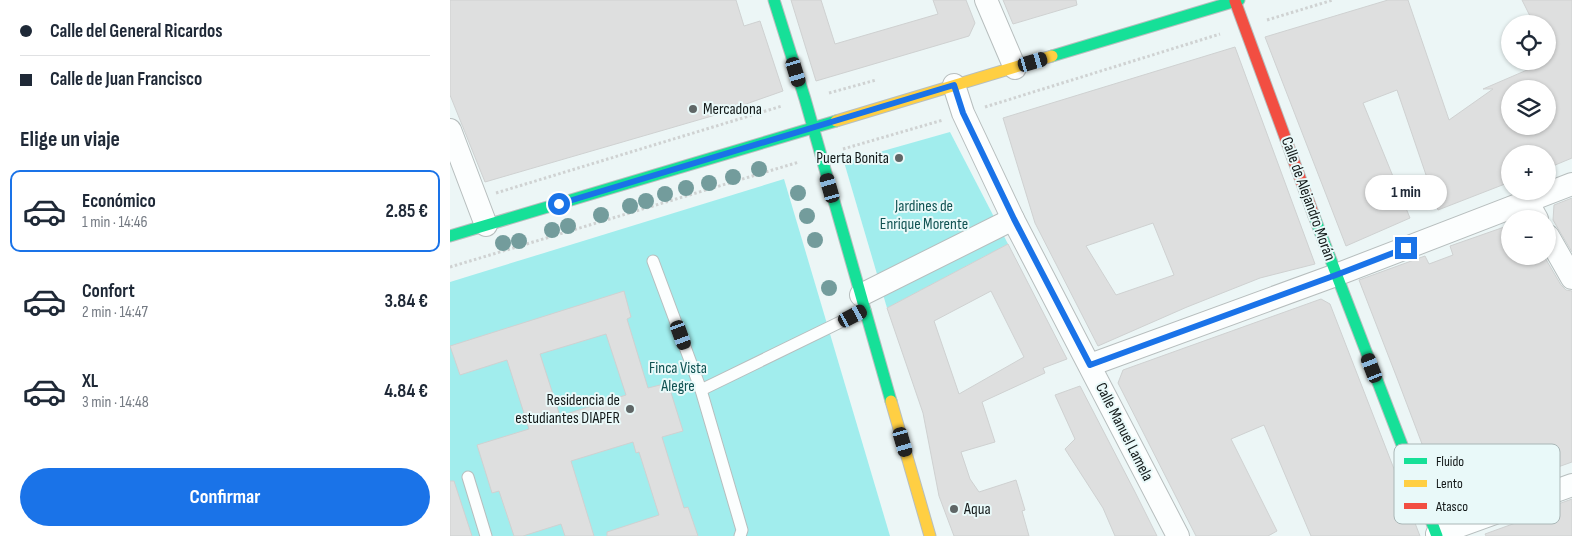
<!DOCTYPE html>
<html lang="es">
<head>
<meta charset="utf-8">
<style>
  :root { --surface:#fff; --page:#f2f2f3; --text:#1f2937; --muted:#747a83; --line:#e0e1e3; --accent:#1a73e8 }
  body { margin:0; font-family:"Sofia Sans Condensed",sans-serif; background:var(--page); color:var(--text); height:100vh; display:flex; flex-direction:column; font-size:19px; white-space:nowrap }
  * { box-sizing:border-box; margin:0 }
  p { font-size:16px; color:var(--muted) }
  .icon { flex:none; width:28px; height:28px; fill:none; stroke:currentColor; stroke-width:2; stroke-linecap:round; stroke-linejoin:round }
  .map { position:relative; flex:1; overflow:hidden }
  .sheet { display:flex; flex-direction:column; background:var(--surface); width:450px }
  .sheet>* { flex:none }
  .guide { display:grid; align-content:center; height:110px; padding:0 20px; background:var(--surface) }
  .tools { position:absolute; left:1051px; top:15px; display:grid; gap:10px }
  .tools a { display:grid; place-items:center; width:55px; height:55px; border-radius:50%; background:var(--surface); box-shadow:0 1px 4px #0004; font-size:25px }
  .end { position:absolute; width:22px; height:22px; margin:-11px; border:6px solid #1a73e8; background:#fff; box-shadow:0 0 0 2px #fff }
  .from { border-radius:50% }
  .bubble { position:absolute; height:35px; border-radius:18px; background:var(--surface); box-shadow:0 1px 4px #0004; font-size:16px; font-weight:700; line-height:35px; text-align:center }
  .car { position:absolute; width:15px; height:30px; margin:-15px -8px; border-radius:6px; box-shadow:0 0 4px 1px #0007; background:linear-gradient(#222 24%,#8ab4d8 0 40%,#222 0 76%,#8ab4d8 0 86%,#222 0) }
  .guide b { display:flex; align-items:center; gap:18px; height:48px; font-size:19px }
  .guide b+b { border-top:1px solid var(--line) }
  .guide i { width:12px; height:12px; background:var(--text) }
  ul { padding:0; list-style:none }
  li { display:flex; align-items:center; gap:15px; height:82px; margin:0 10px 8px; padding:0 10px; border:2px solid transparent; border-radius:10px }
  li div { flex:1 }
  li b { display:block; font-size:19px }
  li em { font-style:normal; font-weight:700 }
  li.active { border-color:var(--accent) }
  li>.icon { width:45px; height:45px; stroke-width:1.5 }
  h2 { padding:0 20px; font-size:22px; line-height:60px }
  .button { display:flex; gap:10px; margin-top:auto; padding:10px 20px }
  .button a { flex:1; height:58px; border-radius:30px; background:var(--accent); color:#fff; font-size:20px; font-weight:700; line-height:58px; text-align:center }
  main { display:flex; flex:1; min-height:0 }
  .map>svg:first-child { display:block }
</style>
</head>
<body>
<main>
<section class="sheet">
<div class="guide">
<b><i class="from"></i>Calle del General Ricardos</b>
<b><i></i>Calle de Juan Francisco</b>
</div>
<h2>Elige un viaje</h2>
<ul>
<li class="active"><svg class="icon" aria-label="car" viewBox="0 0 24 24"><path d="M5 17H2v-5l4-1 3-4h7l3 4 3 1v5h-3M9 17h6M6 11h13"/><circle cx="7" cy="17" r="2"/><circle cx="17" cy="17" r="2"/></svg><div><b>Económico</b><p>1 min · 14:46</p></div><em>2.85 €</em></li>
<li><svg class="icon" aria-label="car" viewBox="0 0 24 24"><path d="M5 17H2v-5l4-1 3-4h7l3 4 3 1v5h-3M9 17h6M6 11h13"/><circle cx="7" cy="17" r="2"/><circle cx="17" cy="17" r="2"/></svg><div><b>Confort</b><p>2 min · 14:47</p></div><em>3.84 €</em></li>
<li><svg class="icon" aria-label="car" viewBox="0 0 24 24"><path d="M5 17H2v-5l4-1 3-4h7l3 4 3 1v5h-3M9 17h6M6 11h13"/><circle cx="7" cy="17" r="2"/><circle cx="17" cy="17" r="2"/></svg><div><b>XL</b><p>3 min · 14:48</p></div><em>4.84 €</em></li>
</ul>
<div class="button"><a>Confirmar</a></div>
</section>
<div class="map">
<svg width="1122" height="536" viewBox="0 0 1122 536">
  <rect width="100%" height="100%" fill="#ecf6f6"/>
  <g fill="#a1eded">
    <path d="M500,132L558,244L437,308L394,162Z"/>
    <path d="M334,179L440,536H0V282Z"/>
  </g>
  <g fill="#dedfdf" stroke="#cfd1d1" fill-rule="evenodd">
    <path d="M0,0H286L294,26L310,21L333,91L262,116L35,182L0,95Z"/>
    <path d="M341,0H371L385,44L488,14L483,0H516L525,23L519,36L366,81Z"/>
    <path d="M553,0H626L627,5L563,24Z"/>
    <path d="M938,0H958L999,120L1043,89H1033L1098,61V24H1084L1072,0H1122V158L1098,168V154H1060V182L988,210L947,90L913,103L960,218L896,246L815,37ZM1060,89H1098V126H1060Z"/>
    <path d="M785,47L865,264L810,278L737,307L648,346L585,223L553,118ZM703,223L724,275L666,295L636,246Z"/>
    <path d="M1122,198V252L1103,220L1104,205Z"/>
    <path d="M1060,225V256H1094L1111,285L1116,290L1122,291V462L998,506L980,465L947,378L909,280L975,256L979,264L1003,255L1000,246Z"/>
    <path d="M558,244L617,359L593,368L595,373L532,402L545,442L511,452L520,479L529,492L566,480L575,510L572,511L579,536H504L489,496L473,413L437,308ZM541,291L574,357L509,394L484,321Z"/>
    <path d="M174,291L181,317L177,319L198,388L218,383L233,431L212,437L234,508L238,507L248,536H157V532L209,515L189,452L186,453L183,442L121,461L144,536H115L111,524L73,536H64L49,491L42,493L27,445L79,429L57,360L10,375L0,346ZM156,334L176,395L110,416L90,354Z"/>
    <path d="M871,299L880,304L970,536H861L814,425L781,439L827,531L818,536H746L668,383L673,370Z"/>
    <path d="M630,386L685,492L707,536H665L653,508L615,449L625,439L605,395Z"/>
    <path d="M0,481H4L22,536H0Z"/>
    <path d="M1122,499V536H1036L1035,534L1071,521L1070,518Z"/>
  </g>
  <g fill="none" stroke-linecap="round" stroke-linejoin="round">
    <g stroke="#b7bebe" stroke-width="13">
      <g id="lane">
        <path d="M203,261L251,390L415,310"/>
        <path d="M251,390L292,530L290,536"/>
        <path d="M18,477L36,536"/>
      </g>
    </g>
    <g stroke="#b7bebe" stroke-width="24">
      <g id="street">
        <path d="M536,0L565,68"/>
        <path d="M504,85L513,113L563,219L728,536"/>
        <path d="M0,130L36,225"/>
        <path d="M1077,201L1087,219"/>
        <path d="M1098,236L1122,278"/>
        <path d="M411,295L563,219"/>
        <path d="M640,365L886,275L1122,184"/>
        <path d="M987,534L1122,485"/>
      </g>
    </g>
    <g stroke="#b7bebe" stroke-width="13">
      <g id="fast">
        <path d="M324,0L355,99L441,401"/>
        <path d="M602,56L789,0"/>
        <path d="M864,216L987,536"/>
        <path d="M0,236L386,121"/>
      </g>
    </g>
    <g stroke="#b7bebe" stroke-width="13">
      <g id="slow">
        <path d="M386,121L602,56"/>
        <path d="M441,401L480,536"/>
      </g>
    </g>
    <g stroke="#b7bebe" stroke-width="13">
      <path id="jam" d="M785,1L864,216"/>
    </g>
    <g stroke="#cfd2d2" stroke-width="3" stroke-dasharray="2.5 2.5" stroke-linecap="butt">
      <path d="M817,20L883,0"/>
      <path d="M379,93L426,80"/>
      <path d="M535,107L770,34"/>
      <path d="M393,149L493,120"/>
      <path d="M46,193L332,106"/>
      <path d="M0,267L349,162"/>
    </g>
    <use href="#lane" stroke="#fcfefe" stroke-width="11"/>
    <use href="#street" stroke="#fcfefe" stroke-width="22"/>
    <use href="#fast" stroke="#16e098" stroke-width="11"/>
    <use href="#slow" stroke="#ffcf43" stroke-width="11"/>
    <use href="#jam" stroke="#f24e42" stroke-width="11"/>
  </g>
  <g fill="#739c9c">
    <circle cx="309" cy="169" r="8"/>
    <circle cx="283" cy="177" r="8"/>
    <circle cx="259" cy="183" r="8"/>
    <circle cx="236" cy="188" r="8"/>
    <circle cx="348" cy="193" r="8"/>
    <circle cx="215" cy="194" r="8"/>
    <circle cx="196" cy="201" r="8"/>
    <circle cx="180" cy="206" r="8"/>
    <circle cx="151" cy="215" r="8"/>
    <circle cx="357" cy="216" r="8"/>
    <circle cx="118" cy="226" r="8"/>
    <circle cx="102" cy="230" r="8"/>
    <circle cx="365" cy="240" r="8"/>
    <circle cx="69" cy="241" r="8"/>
    <circle cx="53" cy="243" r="8"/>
    <circle cx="379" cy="288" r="8"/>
  </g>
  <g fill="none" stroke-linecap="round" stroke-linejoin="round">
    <path stroke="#1a73e8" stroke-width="6" d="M109,204L504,85L513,113L564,219L640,365L886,275L956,248"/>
  </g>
  <g fill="#5f6666" stroke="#e9f9f9" stroke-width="2">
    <circle cx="243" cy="109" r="5"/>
    <circle cx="449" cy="158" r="5"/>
    <circle cx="180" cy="409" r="5"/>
    <circle cx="504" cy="509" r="5"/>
  </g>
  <g text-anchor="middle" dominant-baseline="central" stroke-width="4" stroke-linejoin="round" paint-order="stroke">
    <g font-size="16" fill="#131919" stroke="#e9f9f9" text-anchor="start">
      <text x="253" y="109">Mercadona</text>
      <text x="439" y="158" text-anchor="end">Puerta Bonita</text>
      <text x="170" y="400" text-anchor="end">Residencia de<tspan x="170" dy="18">estudiantes DIAPER</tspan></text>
      <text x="514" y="509">Aqua</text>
    </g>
    <g font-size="16" fill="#131919" stroke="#e9f9f9">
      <text transform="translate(858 199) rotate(70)">Calle de Alejandro Morán</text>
      <text transform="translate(674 432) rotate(63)">Calle Manuel Lamela</text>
    </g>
    <g font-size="16" fill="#105252" stroke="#e9f9f9">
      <text x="474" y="206">Jardines de<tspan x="474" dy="18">Enrique Morente</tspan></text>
      <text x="228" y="368">Finca Vista<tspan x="228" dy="18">Alegre</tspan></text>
    </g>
  </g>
  <rect x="944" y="444" width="166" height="80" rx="8" fill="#e9f9f9" stroke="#a9b6b6" stroke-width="1"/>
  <rect x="954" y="458" width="23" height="6" fill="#16e098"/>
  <rect x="954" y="480" width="23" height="7" fill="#ffcf43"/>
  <rect x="954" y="503" width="23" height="6" fill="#f24e42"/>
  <g font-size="14" fill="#131919">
    <text x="986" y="466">Fluido</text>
    <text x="986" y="488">Lento</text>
    <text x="986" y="511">Atasco</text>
  </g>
</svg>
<div class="tools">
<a><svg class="icon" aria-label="locate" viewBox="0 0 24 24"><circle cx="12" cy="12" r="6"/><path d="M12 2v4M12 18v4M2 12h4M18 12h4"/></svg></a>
<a><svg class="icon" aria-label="layers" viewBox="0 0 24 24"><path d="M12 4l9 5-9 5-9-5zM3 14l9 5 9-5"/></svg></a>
<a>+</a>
<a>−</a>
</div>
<i class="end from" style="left:109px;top:204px"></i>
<i class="end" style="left:956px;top:248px"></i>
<div class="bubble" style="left:915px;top:175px;width:82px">1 min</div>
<i class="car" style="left:583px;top:62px;rotate:74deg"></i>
<i class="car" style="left:346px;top:72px;rotate:163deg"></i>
<i class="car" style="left:380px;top:188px;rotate:344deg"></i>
<i class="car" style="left:403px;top:316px;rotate:62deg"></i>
<i class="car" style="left:231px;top:335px;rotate:160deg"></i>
<i class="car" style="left:922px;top:368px;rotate:339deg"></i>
<i class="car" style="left:453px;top:442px;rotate:164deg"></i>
</div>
</main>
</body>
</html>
